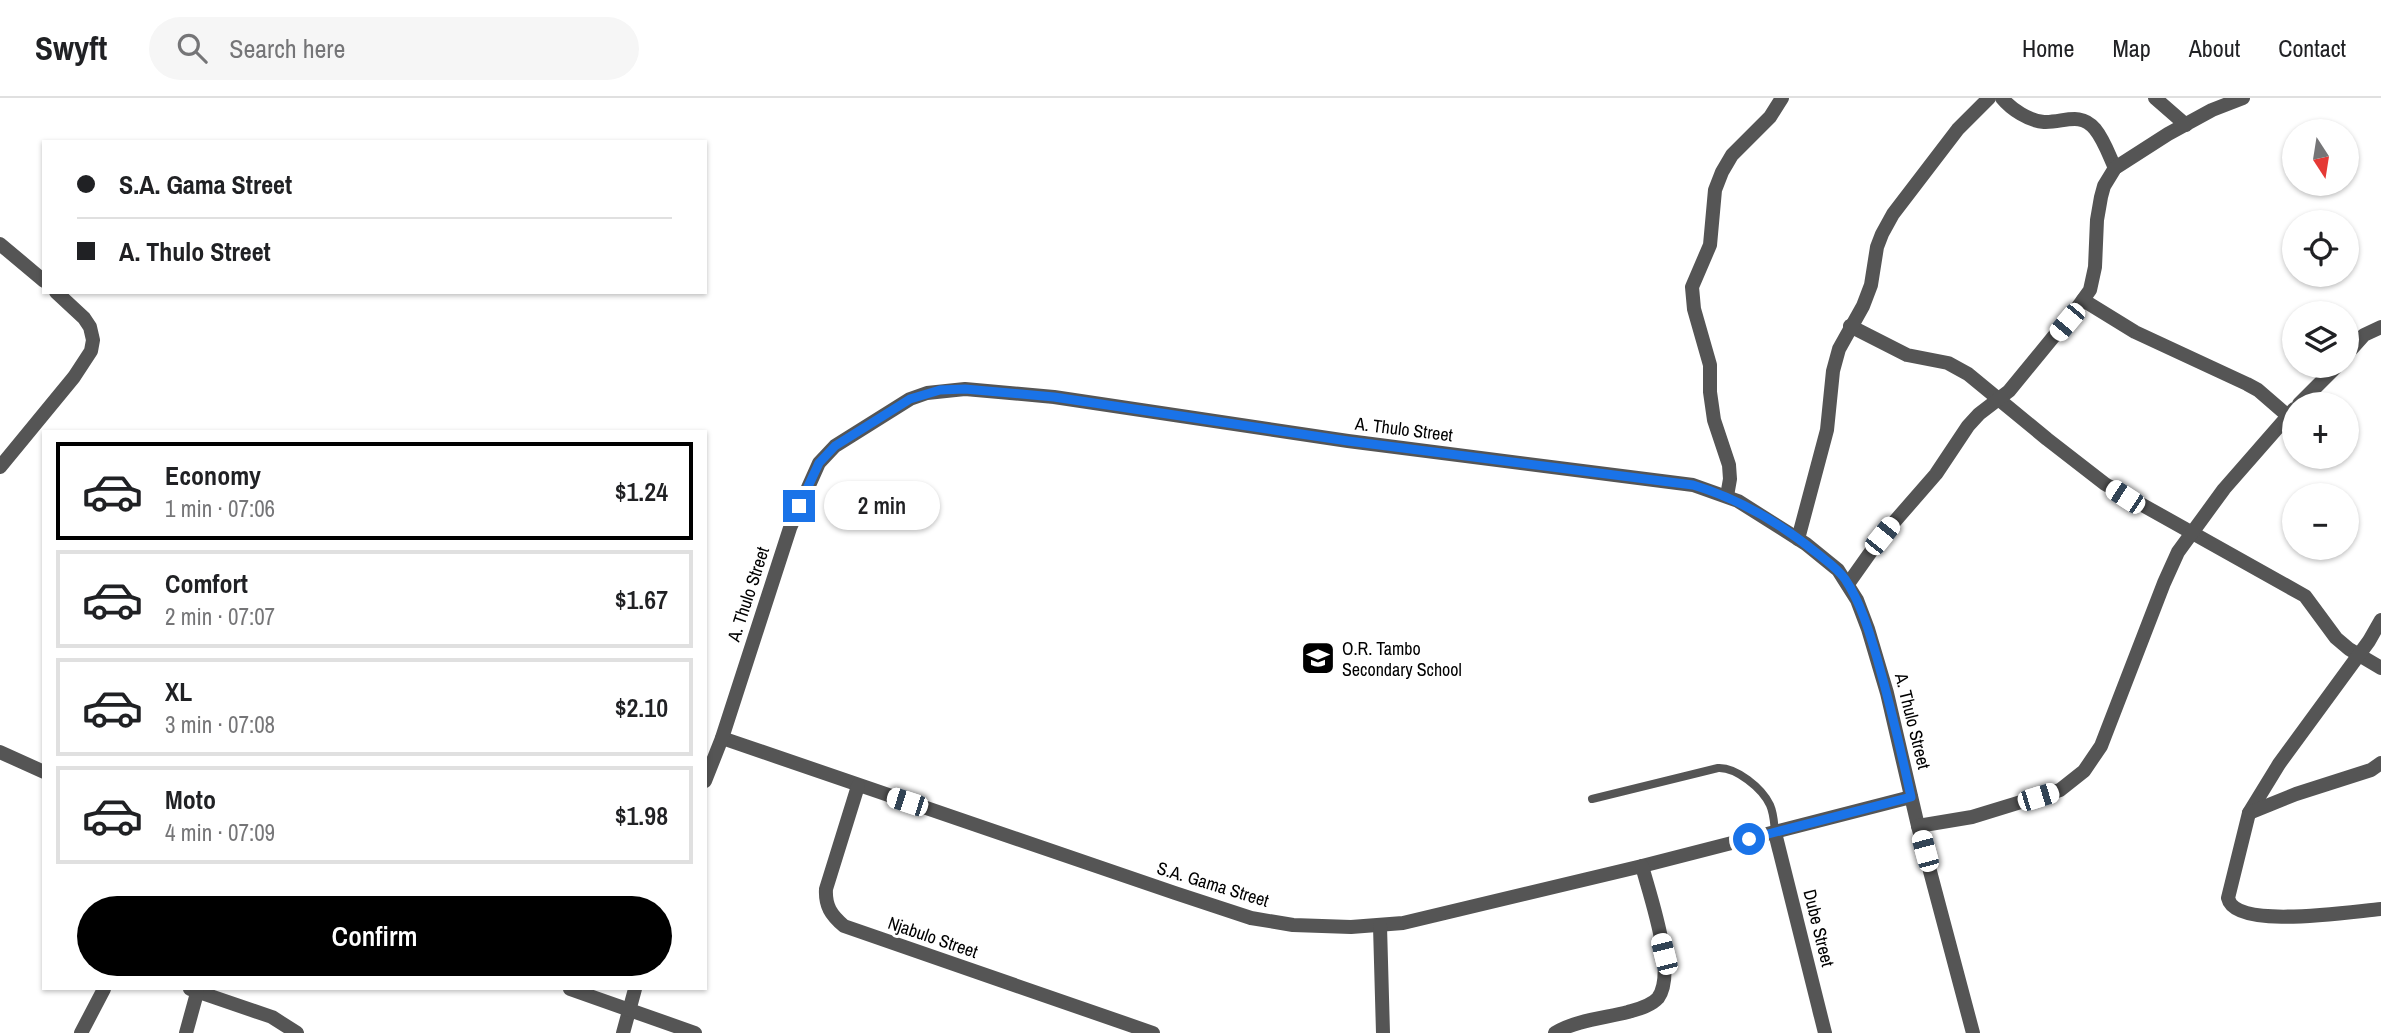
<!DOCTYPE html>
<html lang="en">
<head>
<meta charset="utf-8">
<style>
  :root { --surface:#fff; --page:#f6f6f6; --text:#202124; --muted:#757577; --line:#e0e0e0; --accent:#000 }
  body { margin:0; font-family:"Archivo Narrow",sans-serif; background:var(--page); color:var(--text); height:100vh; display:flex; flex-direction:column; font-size:26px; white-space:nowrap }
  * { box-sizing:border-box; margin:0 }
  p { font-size:23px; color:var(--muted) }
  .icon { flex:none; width:38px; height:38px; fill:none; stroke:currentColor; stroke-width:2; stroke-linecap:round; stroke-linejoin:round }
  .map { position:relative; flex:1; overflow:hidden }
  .sheet { position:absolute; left:42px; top:332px; width:665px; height:560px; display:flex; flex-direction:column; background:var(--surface); border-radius:0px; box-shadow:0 2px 5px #0004 }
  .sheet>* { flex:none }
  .guide { position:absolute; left:42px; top:42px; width:665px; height:154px; border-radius:0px; box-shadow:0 2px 5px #0004; display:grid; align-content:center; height:154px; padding:0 35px; background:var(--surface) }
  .needle { width:46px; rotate:168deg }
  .controls { position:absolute; left:2282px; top:21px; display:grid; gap:14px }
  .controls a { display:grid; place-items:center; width:77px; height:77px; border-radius:50%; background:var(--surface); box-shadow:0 2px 5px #0004; font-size:35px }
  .end { position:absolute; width:32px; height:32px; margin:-16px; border:9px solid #1a73e8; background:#fff; box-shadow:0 0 0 4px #fff }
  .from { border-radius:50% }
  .bubble { position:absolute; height:49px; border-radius:24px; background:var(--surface); box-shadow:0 2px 5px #0004; font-size:23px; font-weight:600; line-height:49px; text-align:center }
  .car { position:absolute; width:21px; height:42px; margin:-21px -10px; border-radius:9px; box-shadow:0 0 5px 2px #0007; background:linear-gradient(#fff 24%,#345 0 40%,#fff 0 76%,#345 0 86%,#fff 0) }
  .guide b { display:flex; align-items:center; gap:24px; height:66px; font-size:26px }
  .guide b+b { border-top:2px solid var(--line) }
  .guide i { width:18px; height:18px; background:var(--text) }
  ul { padding:12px 0 0; list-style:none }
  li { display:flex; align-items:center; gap:21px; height:98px; margin:0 14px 10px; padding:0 21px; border:4px solid var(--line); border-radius:0px }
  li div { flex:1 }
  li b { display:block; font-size:26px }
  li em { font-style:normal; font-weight:600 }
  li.active { border-color:var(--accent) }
  li>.icon { width:63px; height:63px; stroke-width:1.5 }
  .action { display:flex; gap:14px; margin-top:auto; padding:14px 35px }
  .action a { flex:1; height:80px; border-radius:42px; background:var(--accent); color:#fff; font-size:28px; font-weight:600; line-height:80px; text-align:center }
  header { display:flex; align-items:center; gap:42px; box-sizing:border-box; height:98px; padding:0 35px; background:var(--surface); border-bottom:2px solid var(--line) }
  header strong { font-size:33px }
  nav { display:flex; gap:38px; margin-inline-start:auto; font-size:24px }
  .search { width:490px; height:63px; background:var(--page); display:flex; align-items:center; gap:18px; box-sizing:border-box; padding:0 24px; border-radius:38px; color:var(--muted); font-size:26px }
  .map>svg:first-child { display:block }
</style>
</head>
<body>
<header>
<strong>Swyft</strong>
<div class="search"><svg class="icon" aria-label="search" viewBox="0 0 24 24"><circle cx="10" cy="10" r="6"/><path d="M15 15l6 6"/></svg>Search here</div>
<nav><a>Home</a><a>Map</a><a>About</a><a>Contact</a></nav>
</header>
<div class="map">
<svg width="2381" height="935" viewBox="0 0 2381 935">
  <rect width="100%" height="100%" fill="#fff"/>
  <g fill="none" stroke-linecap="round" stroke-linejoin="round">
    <path stroke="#555" stroke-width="8" d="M1592,701L1718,670C1736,669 1762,690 1770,707C1774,716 1774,725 1775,734"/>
    <g stroke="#555" stroke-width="14">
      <path d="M2002,0C2011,11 2029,23 2044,24C2063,25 2080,13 2095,31C2104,42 2109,57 2115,70"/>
      <path d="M2155,0L2186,27"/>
      <path d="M0,146L44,183"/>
      <path d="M2083,202L2135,234L2247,286L2258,292L2288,318"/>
      <path d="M1850,228L1907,257L1948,265L1968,276L2047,341L2105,386L2305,498L2336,540L2349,551L2381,570"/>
      <path d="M2347,256L2364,237L2381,229"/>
      <path d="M2299,306L2337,268"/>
      <path d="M0,369L74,279L91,253L93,242L90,229L84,220L56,194"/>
      <path d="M1727,398L1730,381L1729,367L1714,322L1710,294V267L1694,211L1692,189L1710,147L1715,92L1722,74L1732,57L1770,19L1782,0"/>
      <path d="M1798,441L1827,332L1833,273L1839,251L1863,208L1871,187L1877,149L1882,136L1893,116L1958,31L1989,0"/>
      <path d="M1848,486L1882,438L1936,376L1968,328L1979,316L2009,293L2077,210L2090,192L2095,169L2097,122L2101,99L2104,88L2115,70L2168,36L2212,12L2243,0"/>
      <path d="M2381,522L2369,543L2279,666L2249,715L2228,800C2235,833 2354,813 2381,811"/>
      <path d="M722,640L1175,795L1251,820L1293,827L1351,829L1403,825L1642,768L1911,699"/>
      <path d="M705,683L722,640L790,430L819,365L835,348L910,301L927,295L965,291L1054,299L1348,343L1693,387L1738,403L1806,446L1838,472L1857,502L1868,531L1887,595L1918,728L1973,935"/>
      <path d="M858,688L826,791C825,808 831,817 844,828L1153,935"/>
      <path d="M2249,715L2296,696L2371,672L2381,665"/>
      <path d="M1918,728L1972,719L2060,692L2084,673L2101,648L2164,485L2178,454L2224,391L2294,311"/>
      <path d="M1775,735L1825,935"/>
      <path d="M1380,828L1383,935"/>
      <path d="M190,891L272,919L297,935"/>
      <path d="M81,935L104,891"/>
      <path d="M186,935L197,895"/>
      <path d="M623,935L635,891"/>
      <path d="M1555,935C1576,922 1605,920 1628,914C1638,911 1651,908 1658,900C1677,874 1650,798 1642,768"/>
    </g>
    <g stroke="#555" stroke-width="14">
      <path d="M0,654L44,674"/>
      <path d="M570,891L695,935"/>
    </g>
  </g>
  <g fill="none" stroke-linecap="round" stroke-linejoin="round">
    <path stroke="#1a73e8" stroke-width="9" d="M799,408L819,365L835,348L910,301L940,292L965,291L1054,299L1348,343L1693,387C1740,401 1780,425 1818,456C1828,464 1838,471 1845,481C1861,505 1869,533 1877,560C1890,606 1901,652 1911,699L1749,741"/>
  </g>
  <defs>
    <g id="school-square" transform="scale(1.75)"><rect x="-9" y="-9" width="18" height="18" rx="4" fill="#000" stroke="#fff"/><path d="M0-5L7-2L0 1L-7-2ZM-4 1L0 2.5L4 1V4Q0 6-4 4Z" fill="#fff"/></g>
  </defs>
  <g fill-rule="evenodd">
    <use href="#school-square" x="1318" y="560"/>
  </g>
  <g text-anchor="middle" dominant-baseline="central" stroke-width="6" stroke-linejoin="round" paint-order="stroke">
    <g font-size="18" fill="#000" stroke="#fff">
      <text transform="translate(1404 331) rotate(7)">A. Thulo Street</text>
      <text transform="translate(748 496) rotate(-72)">A. Thulo Street</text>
      <text transform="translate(1913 623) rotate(76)">A. Thulo Street</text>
      <text transform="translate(1213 786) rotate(17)">S.A. Gama Street</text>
      <text transform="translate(1819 830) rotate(76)">Dube Street</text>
      <text transform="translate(933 839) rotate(19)">Njabulo Street</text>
    </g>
    <g font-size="18" fill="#000" stroke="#fff" text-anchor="start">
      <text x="1342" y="550">O.R. Tambo<tspan x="1342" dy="21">Secondary School</tspan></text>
    </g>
  </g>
</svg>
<div class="controls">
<a><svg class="needle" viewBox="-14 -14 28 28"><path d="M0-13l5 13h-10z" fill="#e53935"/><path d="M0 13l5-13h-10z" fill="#757577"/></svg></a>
<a><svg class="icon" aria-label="locate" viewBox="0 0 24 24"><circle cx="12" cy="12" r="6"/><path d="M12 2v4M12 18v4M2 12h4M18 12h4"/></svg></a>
<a><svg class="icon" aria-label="layers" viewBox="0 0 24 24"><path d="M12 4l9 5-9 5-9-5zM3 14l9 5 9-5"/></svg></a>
<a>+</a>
<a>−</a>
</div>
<i class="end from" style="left:1749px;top:741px"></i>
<i class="end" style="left:799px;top:408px"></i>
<div class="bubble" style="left:824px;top:383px;width:116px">2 min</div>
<i class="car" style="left:2067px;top:224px;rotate:220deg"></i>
<i class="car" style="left:2125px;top:399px;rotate:303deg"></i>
<i class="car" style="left:1882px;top:438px;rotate:39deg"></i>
<i class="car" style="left:2038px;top:699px;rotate:73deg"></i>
<i class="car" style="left:907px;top:704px;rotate:288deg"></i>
<i class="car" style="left:1925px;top:753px;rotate:345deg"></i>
<i class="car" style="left:1664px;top:856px;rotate:346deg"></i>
<div class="guide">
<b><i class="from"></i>S.A. Gama Street</b>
<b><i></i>A. Thulo Street</b>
</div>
<section class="sheet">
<ul>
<li class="active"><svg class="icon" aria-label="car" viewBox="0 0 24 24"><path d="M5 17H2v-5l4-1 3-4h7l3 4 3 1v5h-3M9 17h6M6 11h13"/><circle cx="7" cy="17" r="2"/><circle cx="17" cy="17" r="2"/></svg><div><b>Economy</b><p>1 min · 07:06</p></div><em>$1.24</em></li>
<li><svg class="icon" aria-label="car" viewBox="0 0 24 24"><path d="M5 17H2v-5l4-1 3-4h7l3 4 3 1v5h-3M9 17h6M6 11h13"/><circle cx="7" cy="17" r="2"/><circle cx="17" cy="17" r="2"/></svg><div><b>Comfort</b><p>2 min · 07:07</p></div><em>$1.67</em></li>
<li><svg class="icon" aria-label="car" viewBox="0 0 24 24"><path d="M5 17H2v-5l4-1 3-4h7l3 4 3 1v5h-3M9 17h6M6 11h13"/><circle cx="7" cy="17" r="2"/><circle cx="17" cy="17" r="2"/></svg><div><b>XL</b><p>3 min · 07:08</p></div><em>$2.10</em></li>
<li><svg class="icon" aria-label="car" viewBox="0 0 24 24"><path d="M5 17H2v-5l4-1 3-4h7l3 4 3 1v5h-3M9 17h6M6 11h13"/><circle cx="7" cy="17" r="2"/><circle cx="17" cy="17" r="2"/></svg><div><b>Moto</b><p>4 min · 07:09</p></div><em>$1.98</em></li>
</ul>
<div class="action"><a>Confirm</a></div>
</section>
</div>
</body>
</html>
